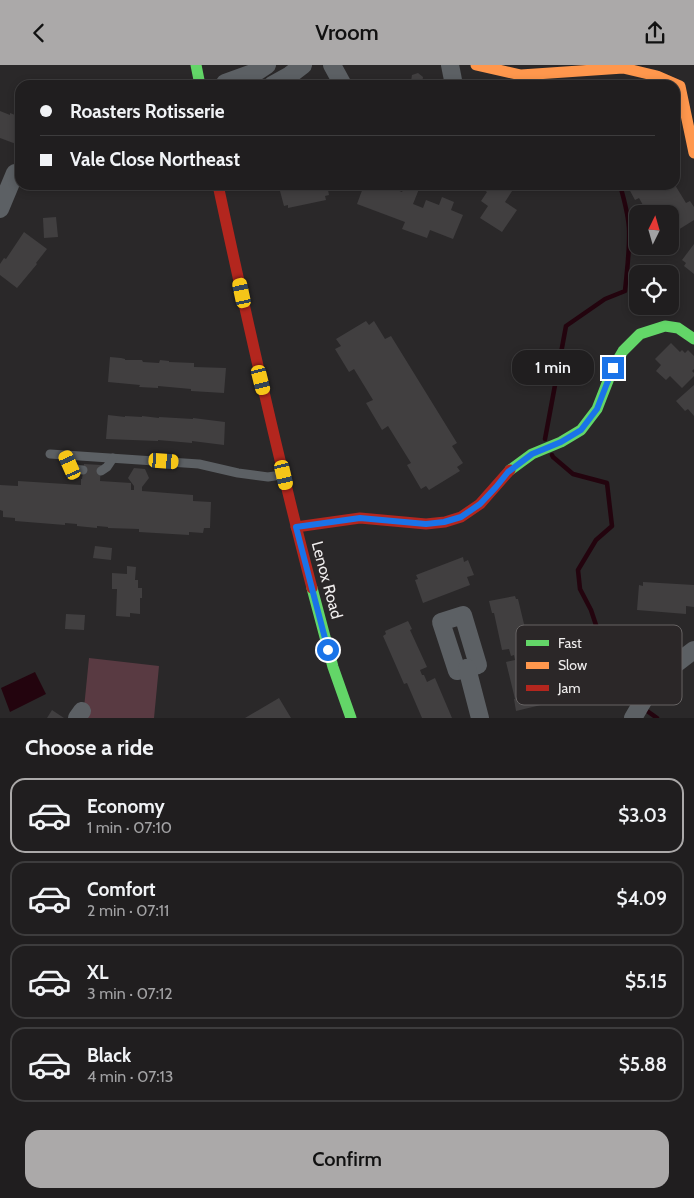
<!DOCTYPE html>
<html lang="en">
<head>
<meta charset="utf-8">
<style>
  :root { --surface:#201e1f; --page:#2d2b2c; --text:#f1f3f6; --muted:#a2a2a4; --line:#3d3c3d; --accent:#aba9a9 }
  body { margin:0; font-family:Cabin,sans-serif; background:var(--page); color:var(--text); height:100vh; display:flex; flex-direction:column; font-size:19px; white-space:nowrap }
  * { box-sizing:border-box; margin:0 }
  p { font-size:16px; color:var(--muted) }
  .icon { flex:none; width:28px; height:28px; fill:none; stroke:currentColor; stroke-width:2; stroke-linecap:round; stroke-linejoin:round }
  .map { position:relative; height:653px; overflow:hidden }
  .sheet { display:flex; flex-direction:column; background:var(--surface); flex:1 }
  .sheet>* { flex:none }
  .hud { position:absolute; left:15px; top:15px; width:665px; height:110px; border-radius:15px; box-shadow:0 2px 8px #0003,0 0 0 1px var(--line); display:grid; align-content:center; height:110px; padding:0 25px; background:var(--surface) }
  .needle { width:32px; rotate:5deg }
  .tools { position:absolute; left:629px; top:140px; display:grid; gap:10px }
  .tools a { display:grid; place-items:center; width:50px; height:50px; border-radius:10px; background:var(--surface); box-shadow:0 2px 8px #0003,0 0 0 1px var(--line); font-size:25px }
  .end { position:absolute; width:22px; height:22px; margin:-11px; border:6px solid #1a73e8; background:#fff; box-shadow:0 0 0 2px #fff }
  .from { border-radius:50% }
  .bubble { position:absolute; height:35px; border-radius:15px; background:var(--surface); box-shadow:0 2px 8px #0003,0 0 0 1px var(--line); font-size:16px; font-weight:600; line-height:35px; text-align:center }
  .car { position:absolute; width:15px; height:30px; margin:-15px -8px; border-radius:6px; box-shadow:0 0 4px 1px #0007; background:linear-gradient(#f5c518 24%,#345 0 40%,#f5c518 0 76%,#345 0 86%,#f5c518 0) }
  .hud b { display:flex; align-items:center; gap:18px; height:48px; font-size:19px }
  .hud b+b { border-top:1px solid var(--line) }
  .hud i { width:12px; height:12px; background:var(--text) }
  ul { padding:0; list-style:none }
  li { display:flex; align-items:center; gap:15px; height:75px; margin:0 10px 8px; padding:0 15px; border:2px solid var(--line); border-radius:15px }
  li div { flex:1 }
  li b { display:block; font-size:19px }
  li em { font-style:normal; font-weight:600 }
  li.current { border-color:var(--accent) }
  li>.icon { width:45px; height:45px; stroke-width:1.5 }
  h2 { padding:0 25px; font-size:22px; line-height:60px }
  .primary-button { display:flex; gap:10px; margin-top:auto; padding:10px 25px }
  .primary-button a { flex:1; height:58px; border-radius:15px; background:var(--accent); color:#111; font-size:20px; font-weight:600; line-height:58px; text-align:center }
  header { display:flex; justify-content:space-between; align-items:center; height:65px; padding:0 25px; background:var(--accent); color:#111; font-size:22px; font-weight:600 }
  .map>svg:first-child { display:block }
</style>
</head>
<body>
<header><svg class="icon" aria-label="back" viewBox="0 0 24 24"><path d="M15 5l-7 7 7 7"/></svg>Vroom<svg class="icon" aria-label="share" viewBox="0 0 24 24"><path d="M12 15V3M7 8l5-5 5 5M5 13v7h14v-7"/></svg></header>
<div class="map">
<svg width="694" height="653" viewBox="0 0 694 653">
  <rect width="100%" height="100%" fill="#2a2829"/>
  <path fill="#593a42" d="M89,593L159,601L154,653H83Z"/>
  <path fill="#23040e" d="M35,607L46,629L10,647L1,623Z"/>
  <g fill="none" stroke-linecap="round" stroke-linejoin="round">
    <g stroke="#23040e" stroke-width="4.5">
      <path d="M545,374L566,261L605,234L625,226C627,205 630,184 629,163C628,148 624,134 620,120"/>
      <path d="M552,390L553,392L573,409L607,418L612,461L596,475L578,505L580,524L591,545L602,578L622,626L637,638"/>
      <path d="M643,643L657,653"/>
    </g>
  </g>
  <g fill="#413f40">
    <path d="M418,8L423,12L422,19L416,20L411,16L412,10Z"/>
    <path d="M151,15V20H126V16Z"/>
    <path d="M0,46L10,50V48L20,52V84L16,82V79L0,73Z"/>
    <path d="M284,120H327L329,130L325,131L326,135L288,143V140L284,141L280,126L285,125Z"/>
    <path d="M364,120H393L392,123L402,127L405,120H410L419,124L413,139L423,143L426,135L439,140L442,132L454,137L451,145L463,150L453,174L430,165L427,173L402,164L405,157L357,139Z"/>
    <path d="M483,120H516L505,137L517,145L502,167L480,153L488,141L481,136L487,127L481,123Z"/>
    <path d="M632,120H675L686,138L690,136L694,142V155L670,170V149H648L639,133L635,135L628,122Z"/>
    <path d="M56,152L58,172L44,173L43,153Z"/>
    <path d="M24,167L47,184L36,198L37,199L17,223L0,210V199L4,193L6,194Z"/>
    <path d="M694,179V209L684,201L686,198L682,195Z"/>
    <path d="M366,256L369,260L374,256L385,274L391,271L457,378L452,381L463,398L457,402L460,406L429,425L426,421L421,424L407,400L411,398L388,361L382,365L366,338L373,335L354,304L349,307L335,284L341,281L336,274Z"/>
    <path d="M671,278L680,287L682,285L685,288L688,285L694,291V304L692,306L694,308V311L682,323L670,311L666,315L656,306L661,300L655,294Z"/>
    <path d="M110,292L121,293L125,294V295H142L143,297L159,298L160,295L169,296V297L194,298V302L226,303L224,328L191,326V324L158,321V323L139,322L140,320L108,317Z"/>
    <path d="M694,320V351L688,344L685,346L676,336Z"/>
    <path d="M108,350L125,352V351L142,352V351L159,353V352L193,354V353L225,357L224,380L192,376V378L158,375V376L106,374Z"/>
    <path d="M84,399L101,400L100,416L131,418V425H134V421L128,413L134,403L145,404L149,413L142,422V426L193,430V436L211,437L210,463H204L203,468L189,467V470L139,467V464L108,463V462L97,461V463L77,461V459L65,458V460L15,456V453L3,452V446L0,445V420L18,421V416L81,420V414H82Z"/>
    <path d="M95,481L112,483L111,495L93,493Z"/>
    <path d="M463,492L464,497L468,495L474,510L467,512L470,520L423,538L415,515L418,514L416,510Z"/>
    <path d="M127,501L136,502L135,515H138V523H142V533H140V549L130,548V552L116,551L117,524H112V508L127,509Z"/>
    <path d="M643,517L694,520V542L686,541V549L637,545L639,520L643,521Z"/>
    <path d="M515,531L516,534H518L530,584H532L544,636L540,637L541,640L516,646L514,634H515L506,597L515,595L514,590L511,591L509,584L502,585L494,548H492L489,536Z"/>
    <path d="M66,549L85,550L84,565L65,564Z"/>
    <path d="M408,556L412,564L410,565L427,602L420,605L422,610H424L427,617L435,613L452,653H422L407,618L404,619L383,571L386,569L385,566Z"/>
    <path d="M279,633L291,653H245Z"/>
    <path d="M52,645L64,653H47Z"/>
  </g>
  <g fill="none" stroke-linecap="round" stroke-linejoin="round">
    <g stroke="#5c6064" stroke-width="9">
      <path d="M50,389L199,399L238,408L268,412L281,410"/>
      <path d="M65,390C70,401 70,404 83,405"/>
      <path d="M101,406L107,402L113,393"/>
    </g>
    <g stroke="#5c6064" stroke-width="18">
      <path d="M332,0L343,20"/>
      <path d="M450,0L454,20"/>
      <path d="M224,20L225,18L258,6L267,0"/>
      <path d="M272,20L290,10L303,0"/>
      <path d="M0,144L15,108"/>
      <path d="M463,550L478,600L457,606L441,557Z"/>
      <path d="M467,603L480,653"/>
      <path d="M77,653L82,646"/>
      <path d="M633,653L656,614L694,585"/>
    </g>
    <g stroke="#63d668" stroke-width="11">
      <path d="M196,0L200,20"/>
      <path d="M510,405L532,389L561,377L581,365L597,344L613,303L623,286L640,269L665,261L678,263L694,274"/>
      <path d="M312,523L333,602L351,653"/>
    </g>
    <path stroke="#ff974d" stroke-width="11" d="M476,0L521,10L623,3L657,11L680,21L694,88"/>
    <g stroke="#b3261e" stroke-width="11">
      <path d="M218,120C247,255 277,390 312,523"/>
      <path d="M296,462L360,453L426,459L445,457L461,452L480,439L510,405"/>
    </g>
  </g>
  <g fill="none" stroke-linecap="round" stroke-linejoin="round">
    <path stroke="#1a73e8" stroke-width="6" d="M328,585L296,462L360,453L426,459L444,457L461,452L480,439L496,422L508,407L532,389L561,377L581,365L597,344L613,303"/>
  </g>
  <g text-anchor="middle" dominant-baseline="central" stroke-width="4" stroke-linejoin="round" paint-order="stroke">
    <g font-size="16" fill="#f0eeee" stroke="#2b2728">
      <text transform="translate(327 515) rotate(75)">Lenox Road</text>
    </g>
  </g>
  <rect x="516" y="560" width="166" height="80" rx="8" fill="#2b2728" stroke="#666363" stroke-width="1"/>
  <rect x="526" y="575" width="23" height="6" fill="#63d668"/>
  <rect x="526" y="597" width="23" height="7" fill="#ff974d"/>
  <rect x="526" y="620" width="23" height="6" fill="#b3261e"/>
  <g font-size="14" fill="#f0eeee">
    <text x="558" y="583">Fast</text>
    <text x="558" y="605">Slow</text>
    <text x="558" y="628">Jam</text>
  </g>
</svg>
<div class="tools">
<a><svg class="needle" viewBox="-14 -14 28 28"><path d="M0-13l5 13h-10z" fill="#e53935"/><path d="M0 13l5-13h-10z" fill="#a2a2a4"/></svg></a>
<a><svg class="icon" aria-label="locate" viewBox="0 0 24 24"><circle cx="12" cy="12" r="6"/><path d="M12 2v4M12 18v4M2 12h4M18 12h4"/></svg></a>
</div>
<i class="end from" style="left:328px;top:585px"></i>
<i class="end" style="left:613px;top:303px"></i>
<div class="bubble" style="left:512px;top:285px;width:82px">1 min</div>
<i class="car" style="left:242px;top:228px;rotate:348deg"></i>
<i class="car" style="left:261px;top:315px;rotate:166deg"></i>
<i class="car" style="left:164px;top:396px;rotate:94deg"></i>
<i class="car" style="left:70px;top:400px;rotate:336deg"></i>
<i class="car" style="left:284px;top:410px;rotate:167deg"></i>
<div class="hud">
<b><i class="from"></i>Roasters Rotisserie</b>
<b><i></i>Vale Close Northeast</b>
</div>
</div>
<section class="sheet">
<h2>Choose a ride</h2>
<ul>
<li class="current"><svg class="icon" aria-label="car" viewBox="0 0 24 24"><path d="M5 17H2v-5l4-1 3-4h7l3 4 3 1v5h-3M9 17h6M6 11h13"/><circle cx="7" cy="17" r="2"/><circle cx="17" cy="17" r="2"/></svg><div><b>Economy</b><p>1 min · 07:10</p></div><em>$3.03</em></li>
<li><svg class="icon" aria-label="car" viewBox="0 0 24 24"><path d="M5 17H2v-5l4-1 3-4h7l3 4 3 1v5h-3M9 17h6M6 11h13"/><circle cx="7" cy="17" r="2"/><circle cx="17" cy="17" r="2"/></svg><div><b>Comfort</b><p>2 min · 07:11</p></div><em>$4.09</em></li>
<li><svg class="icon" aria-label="car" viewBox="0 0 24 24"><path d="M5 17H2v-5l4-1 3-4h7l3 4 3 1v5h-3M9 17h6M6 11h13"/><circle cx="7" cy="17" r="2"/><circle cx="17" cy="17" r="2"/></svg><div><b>XL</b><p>3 min · 07:12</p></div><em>$5.15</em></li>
<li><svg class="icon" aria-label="car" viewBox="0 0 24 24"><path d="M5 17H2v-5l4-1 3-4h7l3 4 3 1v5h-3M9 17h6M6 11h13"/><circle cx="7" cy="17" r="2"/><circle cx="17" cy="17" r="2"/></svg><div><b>Black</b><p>4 min · 07:13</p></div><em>$5.88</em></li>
</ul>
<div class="primary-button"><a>Confirm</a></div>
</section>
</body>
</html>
